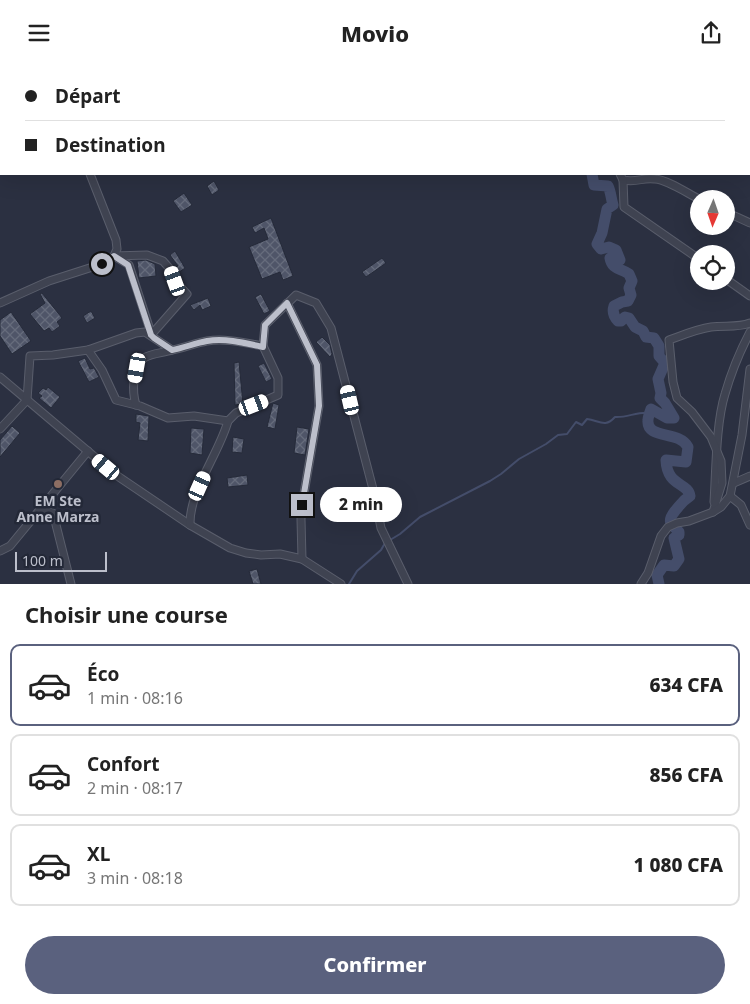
<!DOCTYPE html>
<html lang="fr">
<head>
<meta charset="utf-8">
<style>
  :root { --surface:#fff; --page:#f6f6f6; --text:#222; --muted:#767676; --line:#e0e0e0; --accent:#5a617e }
  body { margin:0; font-family:"Noto Sans",sans-serif; background:var(--page); color:var(--text); height:100vh; display:flex; flex-direction:column; font-size:19px; white-space:nowrap }
  * { box-sizing:border-box; margin:0 }
  p { font-size:16px; color:var(--muted) }
  .icon { flex:none; width:28px; height:28px; fill:none; stroke:currentColor; stroke-width:2; stroke-linecap:round; stroke-linejoin:round }
  .map { position:relative; height:519px; overflow:hidden }
  .details { display:flex; flex-direction:column; background:var(--surface); flex:1 }
  .details>* { flex:none }
  .banner { position:absolute; left:0px; top:0px; width:750px; height:110px; box-shadow:0 5px 20px #0002; display:grid; align-content:center; height:110px; padding:0 25px; background:var(--surface) }
  .needle { width:32px; rotate:182deg }
  .buttons { position:absolute; left:690px; top:125px; display:grid; gap:10px }
  .buttons a { display:grid; place-items:center; width:45px; height:45px; border-radius:50%; background:var(--surface); box-shadow:0 5px 20px #0002; font-size:25px }
  .scale { position:absolute; left:15px; bottom:12px; width:92px; box-sizing:border-box; padding-left:5px; border:2px solid #bcbfcb; border-top:0; font-size:14px; line-height:18px; white-space:nowrap; color:#bcbfcb; -webkit-text-stroke:4px #232837; paint-order:stroke }
  .end { position:absolute; width:22px; height:22px; margin:-11px; border:6px solid #bcbfcb; background:#111; box-shadow:0 0 0 2px #111 }
  .from { border-radius:50% }
  .bubble { position:absolute; height:35px; border-radius:18px; background:var(--surface); box-shadow:0 5px 20px #0002; font-size:16px; font-weight:800; line-height:35px; text-align:center }
  .car { position:absolute; width:15px; height:30px; margin:-15px -8px; border-radius:6px; box-shadow:0 0 4px 1px #0007; background:linear-gradient(#fff 24%,#345 0 40%,#fff 0 76%,#345 0 86%,#fff 0) }
  .banner b { display:flex; align-items:center; gap:18px; height:48px; font-size:19px }
  .banner b+b { border-top:1px solid var(--line) }
  .banner i { width:12px; height:12px; background:var(--text) }
  ul { padding:0; list-style:none }
  li { display:flex; align-items:center; gap:15px; height:82px; margin:0 10px 8px; padding:0 15px; border:2px solid var(--line); border-radius:10px }
  li div { flex:1 }
  li b { display:block; font-size:19px }
  li em { font-style:normal; font-weight:800 }
  li.on { border-color:var(--accent) }
  li>.icon { width:45px; height:45px; stroke-width:1.5 }
  h2 { padding:0 25px; font-size:22px; line-height:60px }
  .action { display:flex; gap:10px; margin-top:auto; padding:10px 25px }
  .action a { flex:1; height:58px; border-radius:30px; background:var(--accent); color:#fff; font-size:20px; font-weight:800; line-height:58px; text-align:center }
  header { display:flex; justify-content:space-between; align-items:center; height:65px; padding:0 25px; background:var(--surface); font-size:22px; font-weight:800 }
  .map>svg:first-child { display:block }
</style>
</head>
<body>
<header><svg class="icon" aria-label="menu" viewBox="0 0 24 24"><path d="M4 6h16M4 12h16M4 18h16"/></svg>Movio<svg class="icon" aria-label="share" viewBox="0 0 24 24"><path d="M12 15V3M7 8l5-5 5 5M5 13v7h14v-7"/></svg></header>
<div class="map">
<svg width="750" height="519" viewBox="0 0 750 519">
  <defs>
    <pattern id="building-cross-hatch" width="8" height="8" patternUnits="userSpaceOnUse" patternTransform="scale(1.25)"><rect width="8" height="8" fill="#4f5568"/><path d="M0 0l8 8M0 8l8-8" fill="none" stroke="#666c7c"/></pattern>
  </defs>
  <rect width="100%" height="100%" fill="#2b3041"/>
  <g fill="none" stroke-linecap="round" stroke-linejoin="round">
    <path stroke="#444d6a" stroke-width="2" d="M349,519L357,506L381,485L385,478L400,469L420,452L490,416L501,409L519,394L546,379L558,370L567,369L576,357L582,360L587,354C600,356 605,363 615,352C627,353 638,346 650,348"/>
    <g stroke="#444d6a" stroke-width="11">
      <path d="M612,0V1"/>
      <path d="M592,109L594,120L608,121C611,127 611,134 613,140L607,144L602,168L597,179L601,184L609,182L616,185L620,195L610,193C612,205 621,203 629,209L632,216L629,223L631,230L628,236L622,237L614,241C612,247 614,252 618,256H621L625,252L629,253L635,262L643,266L646,272L654,273L659,281V291L665,298L658,314L661,328L660,333L665,338L674,353H667L651,344C650,347 648,352 648,355C646,375 679,365 688,382L686,397L666,395C667,422 688,417 690,431C682,436 681,439 675,446C667,456 670,458 679,467V470L674,473L679,494L674,501L664,500L657,510L659,519"/>
    </g>
  </g>
  <g fill="url(#building-cross-hatch)" stroke="#252a39">
    <path d="M214,116L219,125L212,130L207,121Z"/>
    <path d="M184,128L192,140L181,147L173,136Z"/>
    <path d="M271,153L293,211L283,215L280,207L262,214L249,182L268,174L264,163L255,168L252,162Z"/>
    <path d="M175,186L185,203L178,208L175,202L178,201L170,190Z"/>
    <path d="M382,193L386,198L366,212L362,207Z"/>
    <path d="M146,195L155,199L156,211L139,213L137,196Z"/>
    <path d="M42,228L62,253L57,257L60,261L52,267L49,263L44,266L30,249L45,238L40,229Z"/>
    <path d="M261,229L270,246L264,249L255,232Z"/>
    <path d="M208,233L211,241L202,245L200,240L194,245L190,240Z"/>
    <path d="M91,246L95,253L87,258L83,251Z"/>
    <path d="M11,247L31,276L12,289L0,271V255Z"/>
    <path d="M322,272L330,280L332,289L330,292L316,277Z"/>
    <path d="M85,293L90,304L94,303L99,312L89,317L78,296Z"/>
    <path d="M239,297L243,339L235,340L234,298Z"/>
    <path d="M264,298L272,314L266,317L258,301Z"/>
    <path d="M48,322L60,332L51,343L39,333L42,331L38,328L43,323L46,325Z"/>
    <path d="M273,338L279,340L275,364L267,362Z"/>
    <path d="M136,349L149,351L148,376L138,375L140,358L136,357Z"/>
    <path d="M12,361L20,368L0,392V375Z"/>
    <path d="M297,362L309,364L305,390L294,388Z"/>
    <path d="M191,363L204,364L202,390L190,388Z"/>
    <path d="M233,372L244,374L242,388L232,387Z"/>
    <path d="M247,410L248,420L228,422L227,413Z"/>
    <path d="M257,504L261,519H253L249,506Z"/>
  </g>
  <g fill="none" stroke-linecap="round" stroke-linejoin="round">
    <g stroke="#5a5e6c" stroke-width="9">
      <g id="street">
        <path d="M86,1L87,0"/>
        <path d="M620,109L623,115C638,118 642,112 655,114C668,115 687,128 699,134"/>
        <path d="M623,115L624,142L699,194"/>
        <path d="M726,147L750,158"/>
        <path d="M114,191L147,190L163,196L170,204L175,216L187,229L151,270"/>
        <path d="M114,191L129,200L152,271"/>
        <path d="M726,214L750,231"/>
        <path d="M0,238L49,216L102,199L114,191L117,184L116,175L90,109"/>
        <path d="M287,238L317,300L319,341L302,440L301,454L302,494"/>
        <path d="M88,285L102,305L116,335L140,341L168,353L194,351L228,356L236,348L278,330V313L263,281L265,260L296,230L316,238L331,263L374,428L381,463L408,519"/>
        <path d="M0,312L116,410L190,460L230,483L246,488L261,490L280,489L302,494L341,519"/>
        <path d="M136,340C132,327 132,302 144,293C152,288 163,288 172,285"/>
        <path d="M0,364L27,335L30,291L53,290L88,285L136,268L145,267L172,285C184,283 195,278 207,276C226,273 245,278 263,281"/>
        <path d="M734,418L750,411"/>
        <path d="M730,431L741,440L750,460"/>
        <path d="M714,437C716,405 716,358 725,329C731,308 740,286 750,267"/>
        <path d="M41,445L53,448L71,519"/>
        <path d="M713,447L722,418L721,396L711,372L692,347L677,333L673,317L669,275C683,270 697,264 711,262C724,260 738,263 750,258"/>
        <path d="M190,460C189,426 219,389 228,356"/>
        <path d="M0,486L10,481L88,386"/>
        <path d="M641,519L648,508L661,471L668,462L677,458L689,456L713,447L721,442L730,431L742,370L750,304"/>
      </g>
    </g>
    <use href="#street" stroke="#3f4351" stroke-width="7"/>
  </g>
  <g fill="none" stroke-linecap="round" stroke-linejoin="round">
    <path stroke="#bcbfcb" stroke-width="6" d="M102,199L114,191L128,200L151,270L154,273L172,285C184,283 195,278 207,276C226,273 245,278 263,282L265,260L287,238L317,300L319,341L302,440"/>
  </g>
  <circle fill="#8d6e63" stroke="#232837" stroke-width="2" cx="58" cy="419" r="5"/>
  <g text-anchor="middle" dominant-baseline="central" stroke-width="5" stroke-linejoin="round" paint-order="stroke">
    <g font-size="14" font-weight="bold" fill="#bcbfcb" stroke="#232837">
      <text x="58" y="435">EM Ste<tspan x="58" dy="16">Anne Marza</tspan></text>
    </g>
  </g>
</svg>
<div class="buttons">
<a><svg class="needle" viewBox="-14 -14 28 28"><path d="M0-13l5 13h-10z" fill="#e53935"/><path d="M0 13l5-13h-10z" fill="#767676"/></svg></a>
<a><svg class="icon" aria-label="locate" viewBox="0 0 24 24"><circle cx="12" cy="12" r="6"/><path d="M12 2v4M12 18v4M2 12h4M18 12h4"/></svg></a>
</div>
<div class="scale">100 m</div>
<i class="end from" style="left:102px;top:199px"></i>
<i class="end" style="left:302px;top:440px"></i>
<div class="bubble" style="left:320px;top:422px;width:82px">2 min</div>
<i class="car" style="left:175px;top:216px;rotate:340deg"></i>
<i class="car" style="left:137px;top:303px;rotate:190deg"></i>
<i class="car" style="left:350px;top:335px;rotate:347deg"></i>
<i class="car" style="left:254px;top:340px;rotate:69deg"></i>
<i class="car" style="left:106px;top:402px;rotate:310deg"></i>
<i class="car" style="left:200px;top:421px;rotate:24deg"></i>
<div class="banner">
<b><i class="from"></i>Départ</b>
<b><i></i>Destination</b>
</div>
</div>
<section class="details">
<h2>Choisir une course</h2>
<ul>
<li class="on"><svg class="icon" aria-label="car" viewBox="0 0 24 24"><path d="M5 17H2v-5l4-1 3-4h7l3 4 3 1v5h-3M9 17h6M6 11h13"/><circle cx="7" cy="17" r="2"/><circle cx="17" cy="17" r="2"/></svg><div><b>Éco</b><p>1 min · 08:16</p></div><em>634 CFA</em></li>
<li><svg class="icon" aria-label="car" viewBox="0 0 24 24"><path d="M5 17H2v-5l4-1 3-4h7l3 4 3 1v5h-3M9 17h6M6 11h13"/><circle cx="7" cy="17" r="2"/><circle cx="17" cy="17" r="2"/></svg><div><b>Confort</b><p>2 min · 08:17</p></div><em>856 CFA</em></li>
<li><svg class="icon" aria-label="car" viewBox="0 0 24 24"><path d="M5 17H2v-5l4-1 3-4h7l3 4 3 1v5h-3M9 17h6M6 11h13"/><circle cx="7" cy="17" r="2"/><circle cx="17" cy="17" r="2"/></svg><div><b>XL</b><p>3 min · 08:18</p></div><em>1 080 CFA</em></li>
</ul>
<div class="action"><a>Confirmer</a></div>
</section>
</body>
</html>
